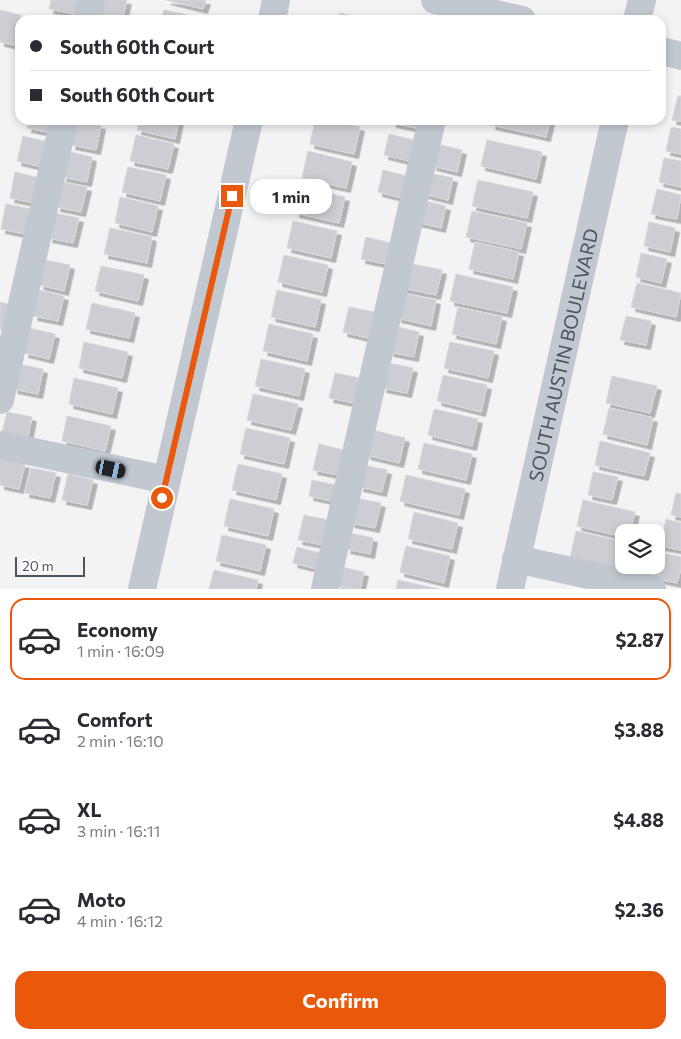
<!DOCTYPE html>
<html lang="en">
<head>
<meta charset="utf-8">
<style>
  :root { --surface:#fff; --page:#f7f7f7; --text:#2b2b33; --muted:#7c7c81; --line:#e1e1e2; --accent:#ea580c }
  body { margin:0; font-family:Commissioner,sans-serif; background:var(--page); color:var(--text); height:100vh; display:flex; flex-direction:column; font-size:19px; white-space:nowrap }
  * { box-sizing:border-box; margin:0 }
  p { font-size:16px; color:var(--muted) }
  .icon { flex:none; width:28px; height:28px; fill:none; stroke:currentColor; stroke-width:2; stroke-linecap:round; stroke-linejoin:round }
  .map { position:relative; height:589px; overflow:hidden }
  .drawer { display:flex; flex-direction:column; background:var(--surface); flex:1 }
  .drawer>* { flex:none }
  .hud { position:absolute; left:15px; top:15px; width:651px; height:110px; border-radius:15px; box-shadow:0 2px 8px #0003; display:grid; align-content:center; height:110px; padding:0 15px; background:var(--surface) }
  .buttons { position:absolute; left:615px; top:524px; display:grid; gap:10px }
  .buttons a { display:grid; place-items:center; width:50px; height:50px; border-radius:10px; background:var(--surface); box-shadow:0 2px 8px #0003; font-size:25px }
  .scale { position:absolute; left:15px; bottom:12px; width:70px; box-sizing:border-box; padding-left:5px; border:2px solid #4b545f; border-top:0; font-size:14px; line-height:18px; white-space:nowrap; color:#4b545f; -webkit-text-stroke:4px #fff; paint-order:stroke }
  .end { position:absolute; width:22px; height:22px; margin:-11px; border:6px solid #ea580c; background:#fff; box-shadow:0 0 0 2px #fff }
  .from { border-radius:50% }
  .bubble { position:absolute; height:35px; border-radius:15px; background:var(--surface); box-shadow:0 2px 8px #0003; font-size:16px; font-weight:700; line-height:35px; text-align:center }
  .car { position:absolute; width:15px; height:30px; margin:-15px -8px; border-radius:6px; box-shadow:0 0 4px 1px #0007; background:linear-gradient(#222 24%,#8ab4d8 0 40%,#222 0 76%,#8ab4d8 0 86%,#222 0) }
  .hud b { display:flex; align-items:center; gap:18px; height:48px; font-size:19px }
  .hud b+b { border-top:1px solid var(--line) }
  .hud i { width:12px; height:12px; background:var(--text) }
  ul { padding:9px 0 0; list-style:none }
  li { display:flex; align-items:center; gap:15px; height:82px; margin:0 10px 8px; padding:0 5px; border:2px solid transparent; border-radius:15px }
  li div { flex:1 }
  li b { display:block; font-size:19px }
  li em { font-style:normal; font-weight:700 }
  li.current { border-color:var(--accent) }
  li>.icon { width:45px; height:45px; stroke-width:1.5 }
  .cta { display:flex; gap:10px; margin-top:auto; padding:10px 15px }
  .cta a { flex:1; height:58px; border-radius:15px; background:var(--accent); color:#fff; font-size:20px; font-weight:700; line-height:58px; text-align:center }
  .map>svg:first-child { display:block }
</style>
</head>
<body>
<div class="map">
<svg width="681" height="589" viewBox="0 0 681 589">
  <defs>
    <filter id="shadow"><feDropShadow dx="4.5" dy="4.5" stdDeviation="0" flood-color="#0004"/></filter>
  </defs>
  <rect width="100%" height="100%" fill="#f4f3f3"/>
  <g fill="#cdced4" stroke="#d7d8dd" filter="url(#shadow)">
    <path d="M51,0H77L74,14L49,9Z"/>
    <path d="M101,0H127L122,20H97Z"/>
    <path d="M166,0H206L203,9Z"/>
    <path d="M0,10L21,15L14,45L0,42Z"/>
    <path d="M164,10L201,18V20H161Z"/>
    <path d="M340,13L370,20H339Z"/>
    <path d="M678,96H681V121L672,120Z"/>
    <path d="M29,120H55L52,133L27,128Z"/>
    <path d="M76,120L101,125L96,150L71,145Z"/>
    <path d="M140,120H179L175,139L137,130Z"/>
    <path d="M315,120H327L360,127L354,154L310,144Z"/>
    <path d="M392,120H418L416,128L392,123Z"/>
    <path d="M492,120H550L546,137L491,125Z"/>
    <path d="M671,127L681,129V154L666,151Z"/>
    <path d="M389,134L414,140L409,161L384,155Z"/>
    <path d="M136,135L174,144L168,169L130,161Z"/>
    <path d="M23,136L48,142L42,167L17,161Z"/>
    <path d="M487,140L542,152L536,179L481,166Z"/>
    <path d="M437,144L462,150L457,172L432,166Z"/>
    <path d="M67,151L92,157L87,182L62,177Z"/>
    <path d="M308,151L352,162L346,188L302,178Z"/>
    <path d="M664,158L681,161V187L659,182Z"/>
    <path d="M128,167L166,175L160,201L122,192Z"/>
    <path d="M383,170L407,176L402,198L378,192Z"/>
    <path d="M15,172L40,178L34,203L10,198Z"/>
    <path d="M429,173L453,178L448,200L424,194Z"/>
    <path d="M478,180L533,192L527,218L472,206Z"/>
    <path d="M62,182L87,187L81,212L56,207Z"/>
    <path d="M300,187L345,197L339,223L295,213Z"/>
    <path d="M657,189L681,195L677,219L651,214Z"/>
    <path d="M120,197L158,206L152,232L115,223Z"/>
    <path d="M421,200L446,206L441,228L416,222Z"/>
    <path d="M6,204L31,209L25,234L1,229Z"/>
    <path d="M472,211L527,223L521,249L466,237Z"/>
    <path d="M54,213L79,218L73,243L48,238Z"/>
    <path d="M293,221L337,231L331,258L287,248Z"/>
    <path d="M649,222L675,228L670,252L644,246Z"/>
    <path d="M110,228L152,237L147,263L104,254Z"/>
    <path d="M366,237L391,243L386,264L361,259Z"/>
    <path d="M475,242L519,252L513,279L469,269Z"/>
    <path d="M641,253L667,259L661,283L636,277Z"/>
    <path d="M284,255L328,265L322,292L278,282Z"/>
    <path d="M45,260L70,265L64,291L39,285Z"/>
    <path d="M408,263L442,270L436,295L402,288Z"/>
    <path d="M101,266L144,275L138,301L95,291Z"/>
    <path d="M456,274L513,287L507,313L450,301Z"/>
    <path d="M637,283L681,293L676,317L631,307Z"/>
    <path d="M39,290L64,296L58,321L33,316Z"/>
    <path d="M277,290L321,300L315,327L271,317Z"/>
    <path d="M402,293L436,300L431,326L397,318Z"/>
    <path d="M0,302L11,305L6,330L0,329Z"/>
    <path d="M92,303L135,313L129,338L86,329Z"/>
    <path d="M349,307L374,312L368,338L343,332Z"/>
    <path d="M458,307L502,317L496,344L452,334Z"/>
    <path d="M626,316L651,321L646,345L620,340Z"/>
    <path d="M269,324L313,334L307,361L263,351Z"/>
    <path d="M394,326L419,332L414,357L389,352Z"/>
    <path d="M29,328L55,334L49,359L24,353Z"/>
    <path d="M84,342L128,352L122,378L79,368Z"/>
    <path d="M450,342L494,351L488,378L444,368Z"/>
    <path d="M261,359L305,369L299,396L255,386Z"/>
    <path d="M388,363L413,368L407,393L382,388Z"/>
    <path d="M18,364L43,369L38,394L13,389Z"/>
    <path d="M335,373L360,378L354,403L329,398Z"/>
    <path d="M443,375L487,385L481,412L437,401Z"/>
    <path d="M612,376L657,386L650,413L606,403Z"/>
    <path d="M74,378L118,388L112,414L69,404Z"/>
    <path d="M253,394L298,404L291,430L247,420Z"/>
    <path d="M609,408L653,418L647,445L603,434Z"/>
    <path d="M434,409L478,419L472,446L428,435Z"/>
    <path d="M7,412L32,417L27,442L1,437Z"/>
    <path d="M67,416L111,426L105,451L62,441Z"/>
    <path d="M246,428L290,438L284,464L240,454Z"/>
    <path d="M372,430L405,438L399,463L366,455Z"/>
    <path d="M600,441L650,453L644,476L595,465Z"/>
    <path d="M424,443L472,454L466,480L418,469Z"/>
    <path d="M319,444L344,450L338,475L313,470Z"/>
    <path d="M0,458L25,464L19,489L0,485Z"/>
    <path d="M238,464L282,474L276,500L232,490Z"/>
    <path d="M363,465L387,470L382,492L359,487Z"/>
    <path d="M31,468L56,473L50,498L25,493Z"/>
    <path d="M593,472L618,477L612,500L588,495Z"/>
    <path d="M68,474L93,480L87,505L62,500Z"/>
    <path d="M406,475L465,489L459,515L400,501Z"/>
    <path d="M312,480L336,485L332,501L309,496Z"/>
    <path d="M676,493L681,494V517L671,515Z"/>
    <path d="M356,498L381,503L375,528L350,523Z"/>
    <path d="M230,499L274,509L268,536L224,526Z"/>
    <path d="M583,500L635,512L630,532H624V537L577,526Z"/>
    <path d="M414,512L458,523L452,549L408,539Z"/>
    <path d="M304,515L329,520L323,545L298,540Z"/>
    <path d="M666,519L681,523V550L660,546Z"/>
    <path d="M576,531L624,542V559L621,570L570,558Z"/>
    <path d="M350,533L373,538L370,554L346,549Z"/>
    <path d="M222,535L266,545L260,571L216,561Z"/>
    <path d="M406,546L450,556L444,583L400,572Z"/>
    <path d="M297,547L320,553L317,569L293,563Z"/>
    <path d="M659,552L681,557V569L677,583L653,578Z"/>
    <path d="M342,567L364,572L360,589L337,587Z"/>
    <path d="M214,570L258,580L256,589H209Z"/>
    <path d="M398,580L439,589H396Z"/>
  </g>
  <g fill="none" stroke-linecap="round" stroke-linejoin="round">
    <g stroke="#c1c8d0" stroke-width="28">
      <path d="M435,0L522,20"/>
      <path d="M87,20L91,0"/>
      <path d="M272,20L276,0"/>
      <path d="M637,20L642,0"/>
      <path d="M661,51L681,56"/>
      <path d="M0,400L64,120"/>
      <path d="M0,445L167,480"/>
      <path d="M516,559L652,589"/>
      <path d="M142,589L249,120"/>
      <path d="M325,589L432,120"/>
      <path id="s1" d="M510,589L615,120"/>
    </g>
  </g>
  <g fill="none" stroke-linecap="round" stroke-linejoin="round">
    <path stroke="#ea580c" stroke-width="6" d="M162,498L232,196"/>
  </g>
  <g text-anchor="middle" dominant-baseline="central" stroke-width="4" stroke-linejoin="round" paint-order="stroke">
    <g font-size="19" fill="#4b545f" stroke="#fff">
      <text stroke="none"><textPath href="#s1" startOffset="240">SOUTH AUSTIN BOULEVARD</textPath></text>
    </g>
  </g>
</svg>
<div class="buttons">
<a><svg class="icon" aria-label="layers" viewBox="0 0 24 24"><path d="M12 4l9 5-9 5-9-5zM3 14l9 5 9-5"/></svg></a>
</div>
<div class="scale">20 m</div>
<i class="end from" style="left:162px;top:498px"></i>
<i class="end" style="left:232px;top:196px"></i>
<div class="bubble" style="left:250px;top:179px;width:82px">1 min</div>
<i class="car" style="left:111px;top:469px;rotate:102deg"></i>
<div class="hud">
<b><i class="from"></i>South 60th Court</b>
<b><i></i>South 60th Court</b>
</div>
</div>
<section class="drawer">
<ul>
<li class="current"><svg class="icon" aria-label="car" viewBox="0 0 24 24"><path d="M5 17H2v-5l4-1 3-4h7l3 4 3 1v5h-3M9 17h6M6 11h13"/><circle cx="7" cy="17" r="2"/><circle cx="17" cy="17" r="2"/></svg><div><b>Economy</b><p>1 min · 16:09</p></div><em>$2.87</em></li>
<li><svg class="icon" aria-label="car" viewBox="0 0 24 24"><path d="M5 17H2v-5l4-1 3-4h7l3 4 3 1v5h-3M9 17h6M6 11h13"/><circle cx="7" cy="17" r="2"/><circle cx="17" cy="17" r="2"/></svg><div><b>Comfort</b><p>2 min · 16:10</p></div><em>$3.88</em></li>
<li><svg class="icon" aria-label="car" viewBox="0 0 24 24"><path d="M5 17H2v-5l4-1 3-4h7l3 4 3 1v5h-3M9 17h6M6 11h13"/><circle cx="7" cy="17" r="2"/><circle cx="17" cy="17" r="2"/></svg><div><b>XL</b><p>3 min · 16:11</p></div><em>$4.88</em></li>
<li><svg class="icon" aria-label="car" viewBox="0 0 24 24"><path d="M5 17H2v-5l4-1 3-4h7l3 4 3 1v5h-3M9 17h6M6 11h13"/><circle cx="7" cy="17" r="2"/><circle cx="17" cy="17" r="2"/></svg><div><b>Moto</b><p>4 min · 16:12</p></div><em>$2.36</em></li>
</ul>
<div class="cta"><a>Confirm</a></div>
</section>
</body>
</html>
